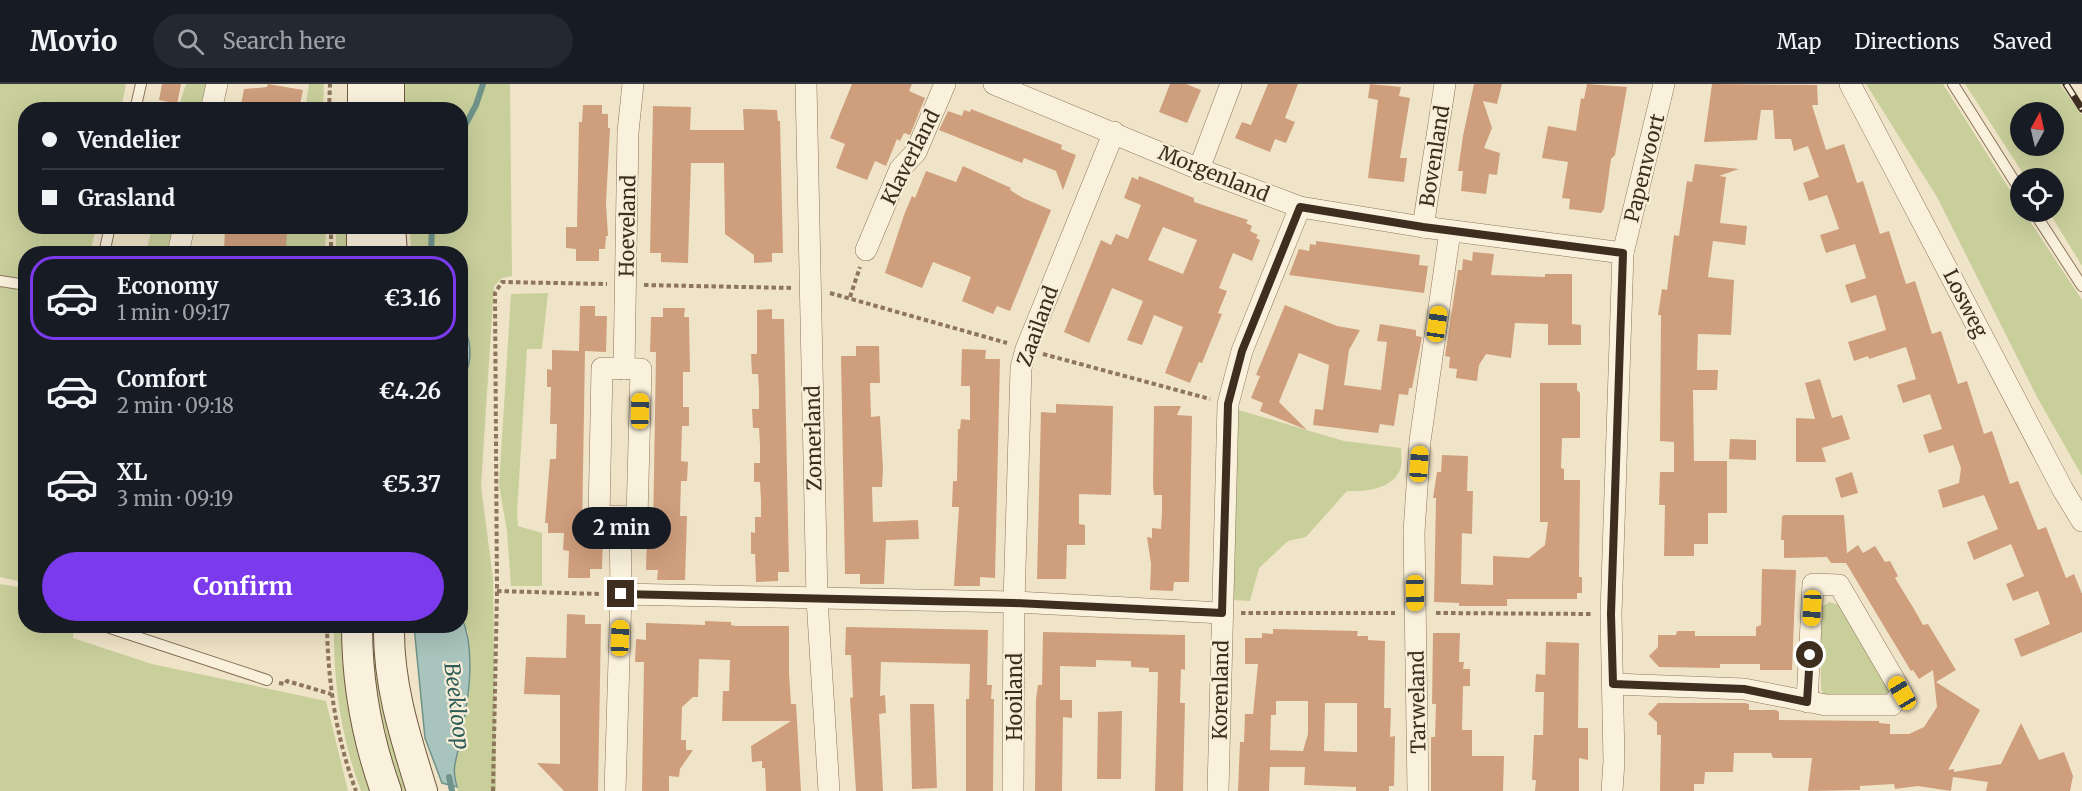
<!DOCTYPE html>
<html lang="en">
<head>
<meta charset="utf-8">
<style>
  :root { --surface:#171b24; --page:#242831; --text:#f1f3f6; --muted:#9ea1a6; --line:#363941; --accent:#7c3aed }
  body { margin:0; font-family:Merriweather,serif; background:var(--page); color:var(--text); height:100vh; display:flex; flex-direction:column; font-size:22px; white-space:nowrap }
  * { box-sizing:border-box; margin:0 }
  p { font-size:20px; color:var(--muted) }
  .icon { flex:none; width:33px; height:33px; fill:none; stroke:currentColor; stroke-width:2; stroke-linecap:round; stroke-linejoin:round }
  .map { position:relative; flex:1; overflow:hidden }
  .drawer { position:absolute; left:18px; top:162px; width:450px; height:387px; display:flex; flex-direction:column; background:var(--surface); border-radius:24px; box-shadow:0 6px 24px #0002 }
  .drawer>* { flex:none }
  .hud { position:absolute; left:18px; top:18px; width:450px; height:132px; border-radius:24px; box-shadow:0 6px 24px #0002; display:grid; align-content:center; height:132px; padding:0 24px; background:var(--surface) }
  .needle { width:39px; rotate:8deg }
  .fabs { position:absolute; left:2010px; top:18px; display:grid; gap:12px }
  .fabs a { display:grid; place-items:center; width:54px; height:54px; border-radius:50%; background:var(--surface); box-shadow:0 6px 24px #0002; font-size:30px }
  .end { position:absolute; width:27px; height:27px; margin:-14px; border:8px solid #3d2e20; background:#fff; box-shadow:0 0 0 3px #fff }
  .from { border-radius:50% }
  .bubble { position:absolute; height:42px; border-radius:21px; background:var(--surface); box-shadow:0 6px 24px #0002; font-size:20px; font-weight:700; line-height:42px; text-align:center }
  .car { position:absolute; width:18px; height:36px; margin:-18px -9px; border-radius:8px; box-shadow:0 0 4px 2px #0007; background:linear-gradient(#f5c518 24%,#345 0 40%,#f5c518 0 76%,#345 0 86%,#f5c518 0) }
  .hud b { display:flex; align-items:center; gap:21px; height:57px; font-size:22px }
  .hud b+b { border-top:2px solid var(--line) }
  .hud i { width:15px; height:15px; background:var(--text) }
  ul { padding:10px 0 0; list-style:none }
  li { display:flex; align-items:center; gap:18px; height:84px; margin:0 12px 9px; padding:0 12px; border:3px solid transparent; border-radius:24px }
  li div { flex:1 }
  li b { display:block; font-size:22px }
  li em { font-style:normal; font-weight:700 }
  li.on { border-color:var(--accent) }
  li>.icon { width:54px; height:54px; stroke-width:1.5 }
  .action { display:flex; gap:12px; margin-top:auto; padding:12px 24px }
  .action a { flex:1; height:69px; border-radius:36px; background:var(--accent); color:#fff; font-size:24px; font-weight:700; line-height:69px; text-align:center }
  header { display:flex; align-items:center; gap:36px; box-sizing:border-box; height:84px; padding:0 30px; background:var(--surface); border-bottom:2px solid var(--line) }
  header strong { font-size:28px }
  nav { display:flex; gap:33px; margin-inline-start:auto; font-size:21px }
  .search { width:420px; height:54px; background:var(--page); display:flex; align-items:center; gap:15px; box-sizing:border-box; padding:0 21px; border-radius:33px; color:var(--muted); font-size:22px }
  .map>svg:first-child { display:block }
</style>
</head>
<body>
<header>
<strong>Movio</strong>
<div class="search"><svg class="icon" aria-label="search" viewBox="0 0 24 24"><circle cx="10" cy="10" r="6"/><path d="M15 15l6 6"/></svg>Search here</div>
<nav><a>Map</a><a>Directions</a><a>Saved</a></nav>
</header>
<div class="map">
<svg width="2082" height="707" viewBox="0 0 2082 707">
  <rect width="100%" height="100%" fill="#f0e4c8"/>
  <g fill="#c9cf9b" fill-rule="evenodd">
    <path d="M0,0H126L121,25L26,26V142L96,143L90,169L26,170V484L23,498L0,493Z"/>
    <path d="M186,0H206L200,25H178Z"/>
    <path d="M309,0H324L323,25H305Z"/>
    <path d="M405,0H510L512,192L502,194L494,202L481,402L493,494L496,707H458L452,682L458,664L470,582L468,548L460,532V298L465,291L469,252L461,231L460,170L411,169L410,143L460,142V26H404Z"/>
    <path d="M1866,0H1943L2020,122V128H2024L2082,216V392L2037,313L1937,113Z"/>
    <path d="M1965,0H2060L2082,31V182L2049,128H2054V94H2026ZM2020,28H2054V62H2020Z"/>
    <path d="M152,143H174L169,169L146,170Z"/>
    <path d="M283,143H326L325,169L283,170Z"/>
    <path d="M336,143H353L354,169L336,170Z"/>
    <path d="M548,209L542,265H527L517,430L518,442L542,449V502H511L507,447L499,401L511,210Z"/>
    <path d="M1235,325L1344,357L1401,364C1401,370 1402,377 1401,383C1395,405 1365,408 1347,407L1306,453L1288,457L1259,484L1250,517L1233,516Z"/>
    <path d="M0,500L25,504L26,542H74L73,554L152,580L326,617L348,707H0Z"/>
    <path d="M1829,518L1842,522L1890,601L1888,610L1881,614L1824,611L1821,605L1820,531L1822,523Z"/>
    <path d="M334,542H351L378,707H361C341,654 333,598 334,542Z"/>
    <path d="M365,542H379L409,707H394Z"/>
  </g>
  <g fill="#a9c4bc" stroke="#6f938a" stroke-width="1.5">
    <path d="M460,231C470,254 476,275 461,298Z"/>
    <path d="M461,532C478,568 467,624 459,662C455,681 452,683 457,703L442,699L425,654L414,542H460Z"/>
  </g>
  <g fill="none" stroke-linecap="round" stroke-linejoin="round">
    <g stroke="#6f938a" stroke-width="6">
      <path d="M460,51L476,21L483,0"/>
      <path d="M431,170L432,142"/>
      <path d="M449,693L452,707"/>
    </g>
  </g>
  <g fill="#cf9f7d" fill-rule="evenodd">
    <path d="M162,0H181L177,20L159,16Z"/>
    <path d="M268,0L303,6L299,26H240L244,5L267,3Z"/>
    <path d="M852,0H912L909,7L925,14L910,51L904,49L900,57L897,55L886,82L875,77L867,96L836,84L845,60L830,54Z"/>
    <path d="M1170,0H1186L1201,6L1187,39L1159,28Z"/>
    <path d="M1268,0H1298L1285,34L1295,38L1286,59L1275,55L1270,68L1235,54L1242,38L1251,41Z"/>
    <path d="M1370,0L1401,3L1399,12L1410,14L1400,74H1407L1404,98L1368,94L1378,16L1368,14Z"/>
    <path d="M1474,0H1502L1497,20L1483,17L1492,44L1484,64L1500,69L1497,91L1489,90L1486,110L1461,107L1463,87H1458L1463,52Z"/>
    <path d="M1587,0L1627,3L1615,71L1611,75L1604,125L1601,129L1569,125L1570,115L1562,114L1568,78L1542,74L1548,42L1576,47L1581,14L1584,15Z"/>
    <path d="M1712,0L1817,1L1818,21H1812L1826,66L1844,60L1857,99L1863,97L1880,150L1889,147L1906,200L1915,197L1932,250L1941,247L1958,300L1967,297L1984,350L1992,347L2010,400L2018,397L2038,446L2046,443L2066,494L2074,490L2082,510V548L2021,573L2014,555L2050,540L2038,507L2013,517L2006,500L2024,492L2011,460L1974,476L1967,458L1998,445L1984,411L1943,424L1938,406L1959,399L1961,384L1953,361L1929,369L1923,351L1942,345L1930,310L1903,319L1897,301L1916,295L1906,263L1869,275L1868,272L1854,277L1848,258L1886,246L1876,211L1851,219L1845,201L1866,194L1855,160L1826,169L1820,151L1839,145L1827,111L1809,117L1803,99L1819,93L1808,62L1794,67L1791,55H1775L1773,26H1761L1757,56L1704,58Z"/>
    <path d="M583,21H602V30H608V44H610L606,119L608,152H606L605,165H599V177H576V165L566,164V143H577L579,38H582Z"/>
    <path d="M653,22L691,23L690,46H744L743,25L777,26L778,37H780L783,169H772V178L754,179V171L725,150L724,79H691L688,179L661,178V169H650Z"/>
    <path d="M971,25L1062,61L1061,65L1076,71L1063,106L1056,87L1024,74L1022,79L939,46L948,27L962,32L964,26L970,28Z"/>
    <path d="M1695,80L1739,85L1719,92L1726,93L1720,139L1747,142L1745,161L1713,157L1708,193L1734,196L1731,251L1698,250L1697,286H1718L1717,306H1693L1694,377H1727V429H1708V460H1694V472H1664L1665,421H1659L1660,388H1674V358L1660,357L1661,231H1658L1662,205L1667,206L1674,151L1679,152L1687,97L1692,98Z"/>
    <path d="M963,82L1011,104L1010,106L1023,114L1051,126L1010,227L997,222L993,230L962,217L971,193L933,178L922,204L885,189L904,131L912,112L915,114L926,87L956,98Z"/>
    <path d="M1139,92L1194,114V118L1248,136L1246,139L1252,142L1250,147L1258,151L1256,154L1260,156L1252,177L1233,169L1219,204L1227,207L1218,229L1222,230L1202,279L1199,278L1190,299L1165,289L1183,243L1154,231L1142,261L1127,256L1143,217L1112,204L1089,259L1064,248L1101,156L1111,161L1116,150L1128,155L1141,121L1124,114L1132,93L1138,96ZM1163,143L1197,156L1183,190L1148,176Z"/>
    <path d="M225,142H287L286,170H224Z"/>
    <path d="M1316,157L1420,171L1419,181L1428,182L1424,209L1289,191L1299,165L1309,167L1310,160L1316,161Z"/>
    <path d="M1473,168L1494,170L1491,191L1545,193V190H1572V240L1581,241V261H1548V240L1515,239L1511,274L1486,270L1479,281L1477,297L1456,294L1457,285L1449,284L1450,273L1445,272L1458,186H1462L1463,175L1472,177Z"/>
    <path d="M1285,221L1337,242L1360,246L1349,266L1344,301L1381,306L1387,258L1377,257L1380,240L1416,246V252L1422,253L1412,304H1409L1408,311L1399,310L1394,342L1380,340L1378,349L1313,341L1315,325L1323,326L1329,281L1299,269L1279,318L1307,346L1260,327L1263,319L1251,314L1260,292L1256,291Z"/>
    <path d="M580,222H595V232H607L606,268L585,267L582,449H603L602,485H590V494H568L569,467L563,466L564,449H548V439H545L550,375H556L557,340H550L551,303H547V285L552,286V266L579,267Z"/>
    <path d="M663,224H685L684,233H689L690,288H683V323H689V342H682L681,377L688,378L687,397H681L680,432H687L685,496H657L658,486H646L647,450H653L656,268H650L651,233H663Z"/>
    <path d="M772,225V235H784L789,488H778V497L756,498L755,470H751V448L755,449V433H761V416L760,398H754V379H760V361L759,344H753L752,325H759V307L758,290H752L751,270H757V226Z"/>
    <path d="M856,262H879L880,299H870L871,333L880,332L883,385L882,403H872L873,438L918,436L919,455L886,456L884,500H860V490H845L841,272H856Z"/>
    <path d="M962,265L986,266L985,275H1000L995,494L980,493V502H954L959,423H952L953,397H957L958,345H960L961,335L970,336V302H961Z"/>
    <path d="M1820,295L1832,334L1842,331L1850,355L1822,364L1826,378H1796V334L1815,335L1805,299Z"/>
    <path d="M1540,299H1577V306L1580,309V354H1562L1561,384L1564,385V396H1580L1579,493H1582V509H1577V515H1507V522H1459V519L1434,518L1436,414H1433L1437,388H1441L1442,371L1468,372L1467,407H1473L1472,450L1462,449L1461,500L1493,501V472L1529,474L1545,461L1548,438H1540Z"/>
    <path d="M1056,320L1113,322L1111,411L1079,410V440L1085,441V461H1067L1066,495H1037L1041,328L1056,329Z"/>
    <path d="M1154,322H1181L1177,331L1192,332L1189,498H1174L1173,507L1150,506L1151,480L1147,453L1152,454V444L1161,445L1162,428V411H1154L1153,402Z"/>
    <path d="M1730,355L1756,356V376L1729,375Z"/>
    <path d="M1852,388L1858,409L1841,414L1835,394Z"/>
    <path d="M1785,431H1844L1847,469L1858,461L1863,469L1875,462L1885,478L1890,477L1898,492L1895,494L1914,525L1923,541L1928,540L1956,586L1936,598L1980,626L1948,686L1954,685V688L2001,680L2021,639L2039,676L2064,668L2073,692L2070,707H1986L1988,698L1953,693L1951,707L1918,702L1895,705L1894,700L1860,702V706L1808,707L1812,674H1773L1771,669H1734L1733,688H1705L1704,700H1694V707H1660L1661,651H1657V638L1648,630L1658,619H1745L1749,620V626H1776L1779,628V636L1879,637V639L1890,640V650H1909L1924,643L1937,623L1933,586L1919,595L1913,586L1911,587L1846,479H1831L1827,473L1784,474V456H1781L1782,432Z"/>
    <path d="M1762,485L1796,486L1792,586H1760V580H1720V584L1659,583L1649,572L1658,563V551H1676L1677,547H1695V552H1756V543L1761,541Z"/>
    <path d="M567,530L585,531V540H601L598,707H564L537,679L560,680V611L524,610L526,573L566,574Z"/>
    <path d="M705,537L731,538V541L736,542H789V589L791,620H796L801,707H766L765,684H762V677L752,678L751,662L791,637H722L723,607H729L730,576L699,575L698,613H693L682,623L681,656H686V666H693L680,685L679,693L669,692V707H642L644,578H635L636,555L646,556V539L705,541Z"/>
    <path d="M846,543L988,546L987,601H992L991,615H994L993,707H966V615H969L970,580L881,578L880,612L885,611L886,629L879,630L883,707H856L850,614L853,613L851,571H845Z"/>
    <path d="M1273,545L1358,547L1357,552H1368V556L1385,557L1384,624H1391L1390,653L1395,652L1394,702H1389V707H1356V703L1304,701L1305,683H1270L1269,707H1238L1240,658H1244L1245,630H1253L1258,580H1245V554H1262V549L1273,550ZM1276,617H1308V650L1303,667L1270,666L1271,631H1276ZM1325,619H1357V668L1324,667Z"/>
    <path d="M1043,548L1185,551V586L1181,585L1180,619H1185L1183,707H1155L1158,588H1149V584L1131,583V577L1096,576V583L1060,582V616H1072V634L1063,633L1062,707H1035L1036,615L1038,601H1042Z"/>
    <path d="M1433,549H1460L1459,578H1464L1463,585H1470V602H1463L1462,646H1472V672H1504L1503,707H1431V653H1435L1436,620H1432Z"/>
    <path d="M1546,558L1579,559L1578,644H1588V676L1579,674V707H1535L1536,696H1532L1534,651H1543L1544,608H1535L1536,590L1545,591Z"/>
    <path d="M910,620H934L937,704L912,705Z"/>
    <path d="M1122,627L1121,695H1097L1098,628Z"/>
  </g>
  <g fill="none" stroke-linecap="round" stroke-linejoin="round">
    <g stroke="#8d765c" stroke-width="12">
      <g id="service">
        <path d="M1953,0L2020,106"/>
        <path d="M135,26L141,0"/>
        <path d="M2034,128L2082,202"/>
        <path d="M104,170L110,142"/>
        <path d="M0,197L26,201"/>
        <path d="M104,542L267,596"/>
      </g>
    </g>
    <g stroke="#8d765c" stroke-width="22">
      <g id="minor">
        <path d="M806,0L817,515L829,707"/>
        <path d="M994,0L1199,85L1300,123L1423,143L1623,169"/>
        <path d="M1850,0L2063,406L2082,437"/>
        <path d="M211,26L217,0"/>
        <path d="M1199,85L1231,0"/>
        <path d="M1423,143L1445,0"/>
        <path d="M866,166L900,85L916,68L945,0"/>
        <path d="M178,170L184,142"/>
        <path d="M602,284L641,285L637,433L599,432Z"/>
        <path d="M624,285L628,48L633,0"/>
        <path d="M621,510L1014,518L1222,529"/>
        <path d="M1613,600L1744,605L1826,621H1892L1902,609L1839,501L1813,500L1807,618"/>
        <path d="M615,707L621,510L620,433"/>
        <path d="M1013,707L1014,518L1021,284L1026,265L1114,48"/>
        <path d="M1218,707L1228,320L1242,267L1300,123"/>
        <path d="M1418,707L1414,448L1420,357L1450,147"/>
        <path d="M1612,707L1614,677L1611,530L1623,169L1664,0"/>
      </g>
    </g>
    <g stroke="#6f573f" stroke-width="32">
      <g id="secondary">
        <path d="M363,0V26"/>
        <path d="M389,0V26"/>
        <path d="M390,142L392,170"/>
        <path d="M362,170V142"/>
        <path d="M357,542C357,598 367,654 386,707"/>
        <path d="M389,542C388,600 405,652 422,707"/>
      </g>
    </g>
    <g stroke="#8d765c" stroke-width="4" stroke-dasharray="4.5 3" stroke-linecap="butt">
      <path d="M329,26L330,0"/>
      <path d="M331,170V142"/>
      <path d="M644,201L793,204"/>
      <path d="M830,209L1007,259"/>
      <path d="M850,213L860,183"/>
      <path d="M1043,270L1210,315"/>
      <path d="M497,507L601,510"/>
      <path d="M1241,529H1395"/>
      <path d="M1436,529L1593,530"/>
      <path d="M327,542C328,599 336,653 356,707"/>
      <path d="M279,599L285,600L287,597L331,610"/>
      <path d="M493,707L497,507L495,209L502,198L607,200"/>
    </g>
    <use href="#service" stroke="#faf1dc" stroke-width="10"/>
    <use href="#minor" stroke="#faf1dc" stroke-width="21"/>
    <use href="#secondary" stroke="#faf1dc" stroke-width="30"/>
    <g stroke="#3d2e20" stroke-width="7">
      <path id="rail" d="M2066,0L2082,25"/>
    </g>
    <use href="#rail" stroke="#f7eed8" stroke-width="4.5" stroke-dasharray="14" stroke-linecap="butt"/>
  </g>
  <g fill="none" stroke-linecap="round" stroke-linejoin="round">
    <path stroke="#3d2e20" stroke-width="8" d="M621,510L1014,519L1222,529L1228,320L1242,267L1300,123L1423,143L1623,169L1611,530L1613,600L1744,605L1807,618L1810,571"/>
  </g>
  <g text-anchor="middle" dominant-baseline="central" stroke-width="4.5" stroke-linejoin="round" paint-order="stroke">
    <g font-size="20" fill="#3d2e20" stroke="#f7eed8">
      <text transform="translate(1434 72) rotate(-81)">Bovenland</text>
      <text transform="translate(910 73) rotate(-63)">Klaverland</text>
      <text transform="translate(1644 84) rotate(-76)">Papenvoort</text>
      <text transform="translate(1214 89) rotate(22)">Morgenland</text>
      <text transform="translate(627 142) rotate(-89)">Hoeveland</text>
      <text transform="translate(1966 219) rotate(63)">Losweg</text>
      <text transform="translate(1037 242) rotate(-70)">Zaailand</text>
      <text transform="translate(813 354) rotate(-91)">Zomerland</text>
      <text transform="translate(1220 606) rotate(-89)">Korenland</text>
      <text transform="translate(1014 613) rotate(-90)">Hooiland</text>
      <text transform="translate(1417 618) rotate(-91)">Tarweland</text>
    </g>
    <g font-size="21" font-style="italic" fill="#2f5d5a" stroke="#f7eed8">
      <text transform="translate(457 622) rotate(83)">Beekloop</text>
    </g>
  </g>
</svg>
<div class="fabs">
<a><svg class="needle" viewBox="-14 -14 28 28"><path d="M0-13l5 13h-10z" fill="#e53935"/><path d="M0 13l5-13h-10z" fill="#9ea1a6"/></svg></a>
<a><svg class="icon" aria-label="locate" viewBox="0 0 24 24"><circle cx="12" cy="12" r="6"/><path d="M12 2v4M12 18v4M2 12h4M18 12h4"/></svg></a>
</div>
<i class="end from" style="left:1810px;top:571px"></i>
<i class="end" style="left:621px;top:510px"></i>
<div class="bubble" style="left:572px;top:423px;width:99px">2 min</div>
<i class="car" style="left:1437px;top:240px;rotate:8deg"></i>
<i class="car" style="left:640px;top:327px;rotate:1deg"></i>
<i class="car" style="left:1419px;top:380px;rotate:4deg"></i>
<i class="car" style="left:1415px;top:509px;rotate:179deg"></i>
<i class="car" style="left:1812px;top:524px;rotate:183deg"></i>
<i class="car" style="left:620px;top:554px;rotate:2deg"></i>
<i class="car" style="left:1902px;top:609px;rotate:329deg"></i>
<div class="hud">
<b><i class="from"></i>Vendelier</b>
<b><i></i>Grasland</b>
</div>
<section class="drawer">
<ul>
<li class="on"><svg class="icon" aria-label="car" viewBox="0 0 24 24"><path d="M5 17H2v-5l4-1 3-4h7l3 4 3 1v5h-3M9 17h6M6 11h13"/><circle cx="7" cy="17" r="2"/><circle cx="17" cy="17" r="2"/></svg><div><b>Economy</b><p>1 min · 09:17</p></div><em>€3.16</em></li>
<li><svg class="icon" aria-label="car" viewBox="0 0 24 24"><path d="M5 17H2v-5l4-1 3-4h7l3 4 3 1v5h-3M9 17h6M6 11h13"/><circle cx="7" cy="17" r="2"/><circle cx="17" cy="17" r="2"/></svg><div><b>Comfort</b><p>2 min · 09:18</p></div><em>€4.26</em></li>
<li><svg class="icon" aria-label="car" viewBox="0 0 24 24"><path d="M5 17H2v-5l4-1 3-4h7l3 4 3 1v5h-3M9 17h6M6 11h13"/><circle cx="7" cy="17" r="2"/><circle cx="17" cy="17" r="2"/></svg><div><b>XL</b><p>3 min · 09:19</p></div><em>€5.37</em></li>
</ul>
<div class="action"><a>Confirm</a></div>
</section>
</div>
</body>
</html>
